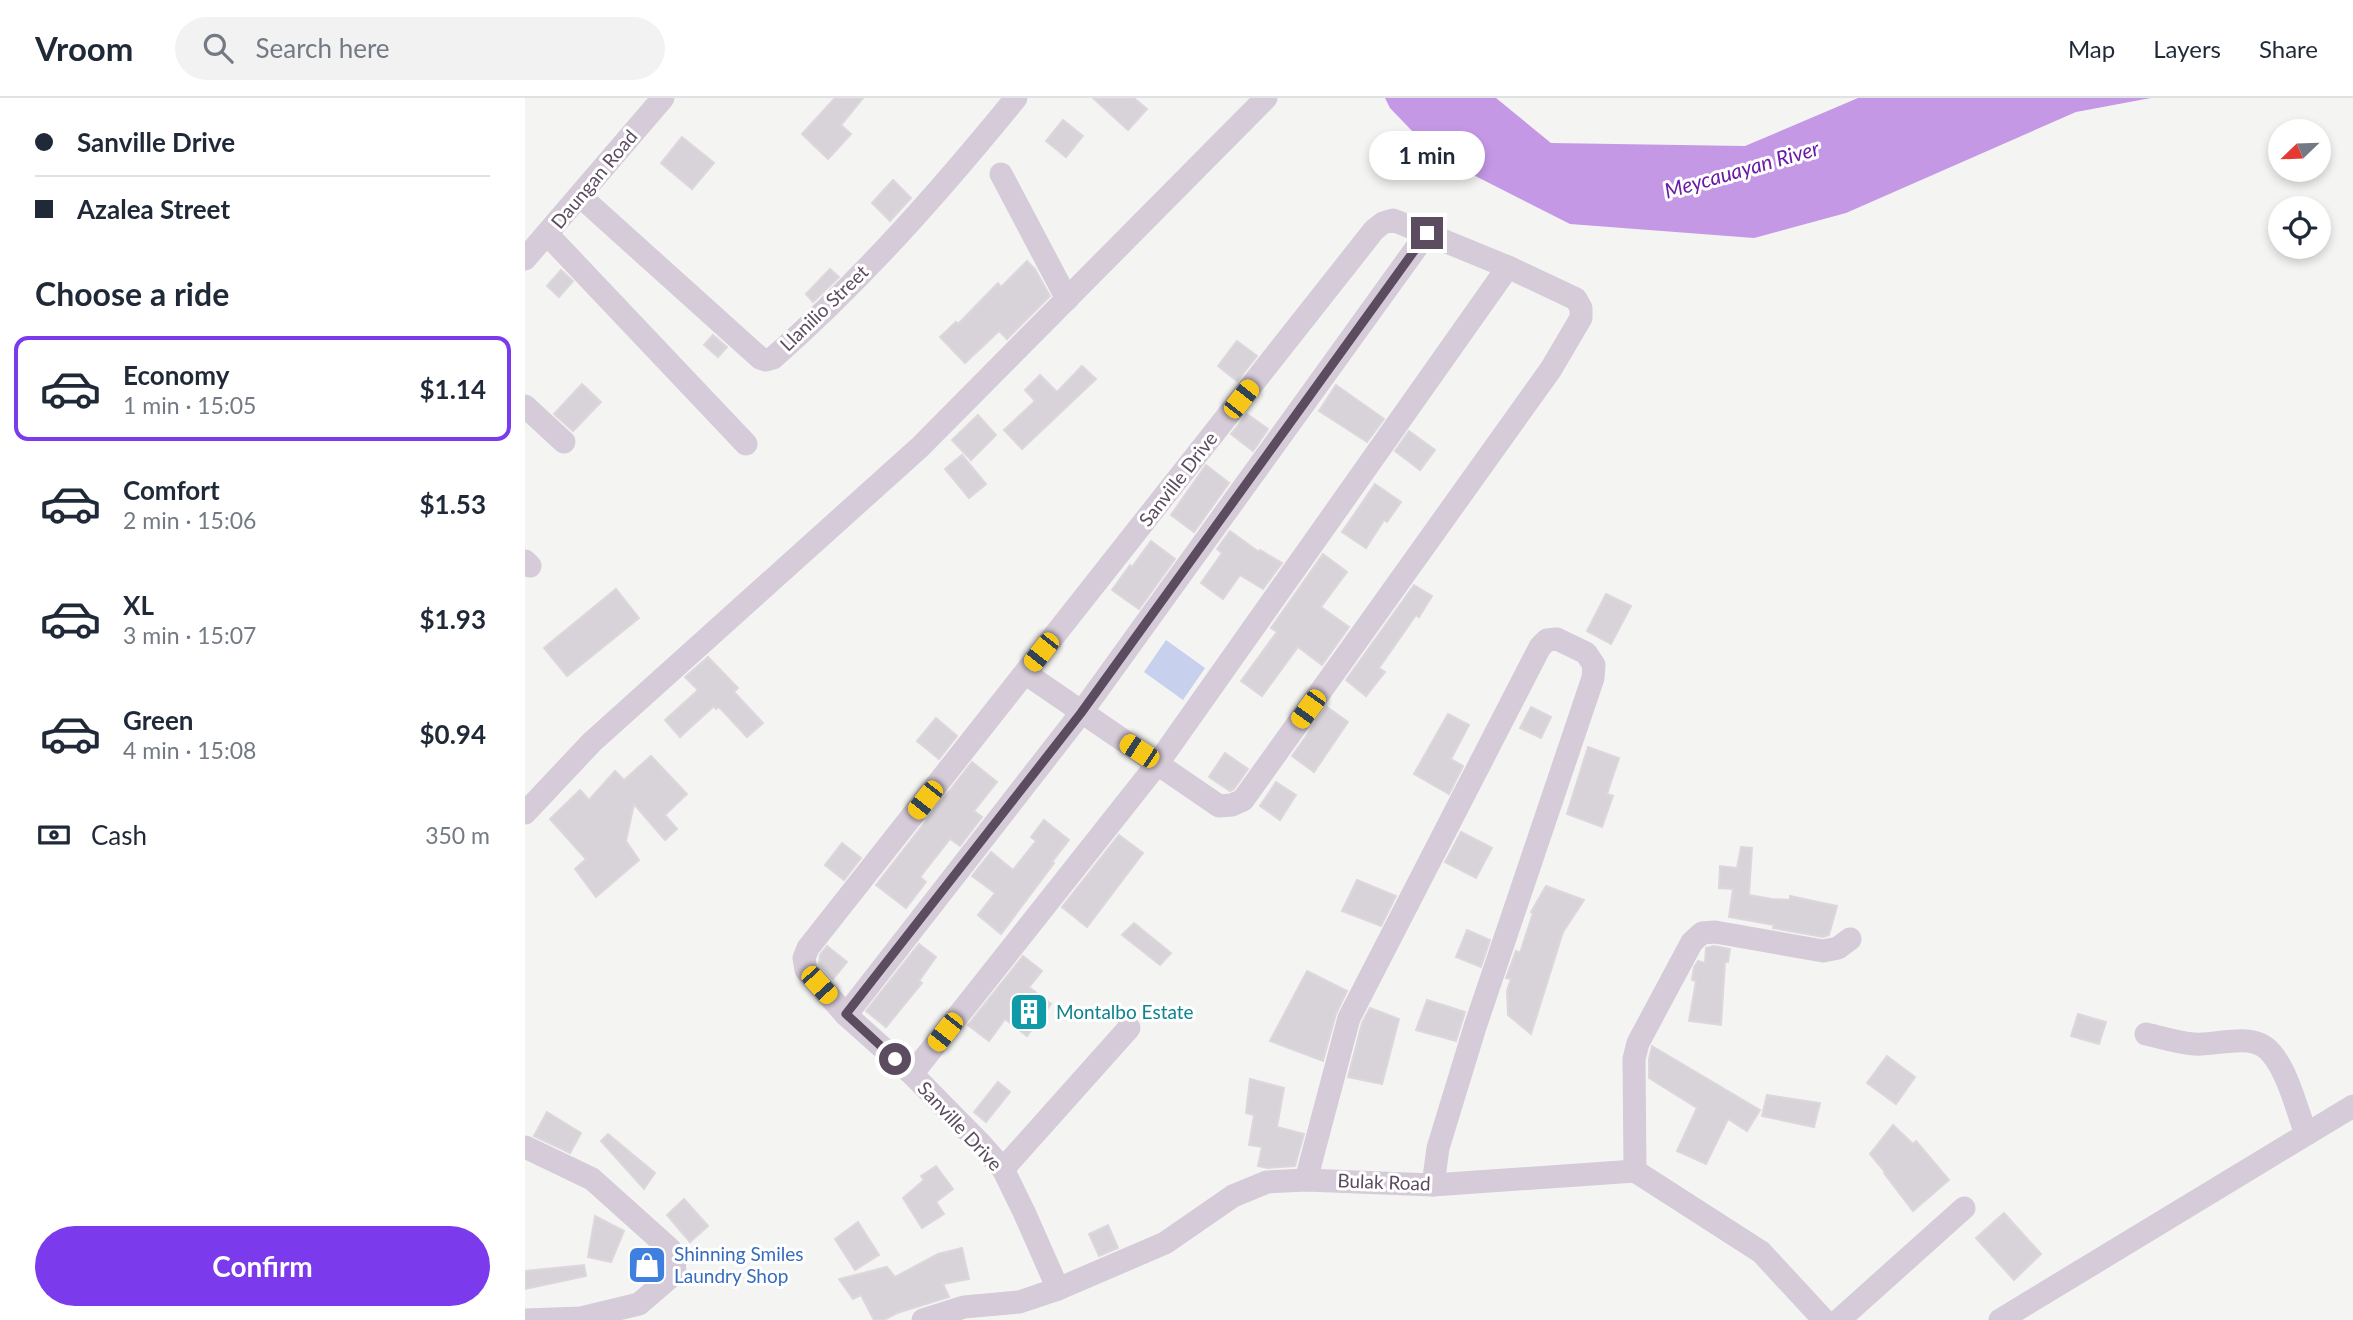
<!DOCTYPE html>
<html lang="en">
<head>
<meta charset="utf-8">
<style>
	:root { --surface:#fff; --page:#f2f2f3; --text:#1f2937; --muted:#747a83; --line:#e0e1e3; --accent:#7c3aed }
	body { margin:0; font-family:Lato,sans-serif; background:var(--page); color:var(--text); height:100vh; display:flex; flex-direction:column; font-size:26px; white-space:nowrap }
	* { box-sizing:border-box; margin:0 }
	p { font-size:23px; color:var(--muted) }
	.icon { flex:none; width:38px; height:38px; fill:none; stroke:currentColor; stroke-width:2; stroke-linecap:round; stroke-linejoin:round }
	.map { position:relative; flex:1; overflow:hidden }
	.drawer { display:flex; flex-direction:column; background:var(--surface); width:525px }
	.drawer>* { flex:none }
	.banner { display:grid; align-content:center; height:154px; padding:0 35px; background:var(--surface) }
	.needle { width:46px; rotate:247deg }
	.buttons { position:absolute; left:1743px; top:21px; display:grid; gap:14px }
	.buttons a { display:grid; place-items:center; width:63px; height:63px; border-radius:50%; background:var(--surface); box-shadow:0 4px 10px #0003; font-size:35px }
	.end { position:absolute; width:32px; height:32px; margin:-16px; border:9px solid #5c4c5f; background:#fff; box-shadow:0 0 0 4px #fff }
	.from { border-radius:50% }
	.bubble { position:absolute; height:49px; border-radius:24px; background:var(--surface); box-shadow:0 4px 10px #0003; font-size:23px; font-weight:700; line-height:49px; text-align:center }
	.car { position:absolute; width:21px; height:42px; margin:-21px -10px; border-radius:9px; box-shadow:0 0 5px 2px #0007; background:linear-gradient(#f5c518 24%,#345 0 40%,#f5c518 0 76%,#345 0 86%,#f5c518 0) }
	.banner b { display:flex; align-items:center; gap:24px; height:66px; font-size:26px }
	.banner b+b { border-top:2px solid var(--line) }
	.banner i { width:18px; height:18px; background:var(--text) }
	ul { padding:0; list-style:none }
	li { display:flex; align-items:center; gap:21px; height:105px; margin:0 14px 10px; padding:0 21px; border:4px solid transparent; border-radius:14px }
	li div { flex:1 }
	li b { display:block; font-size:26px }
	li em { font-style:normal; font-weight:700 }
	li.on { border-color:var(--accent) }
	li>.icon { width:63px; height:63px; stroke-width:1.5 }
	h2 { padding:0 35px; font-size:32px; line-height:84px }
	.pay { display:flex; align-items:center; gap:18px; height:77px; padding:0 35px; font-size:26px }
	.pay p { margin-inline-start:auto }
	.button { display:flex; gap:14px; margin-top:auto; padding:14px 35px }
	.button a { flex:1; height:80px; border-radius:42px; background:var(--accent); color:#fff; font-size:28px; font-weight:700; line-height:80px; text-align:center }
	header { display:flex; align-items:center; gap:42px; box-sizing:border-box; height:98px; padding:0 35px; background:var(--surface); border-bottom:2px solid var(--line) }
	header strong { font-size:33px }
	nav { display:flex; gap:38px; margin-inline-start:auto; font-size:24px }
	.search { width:490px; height:63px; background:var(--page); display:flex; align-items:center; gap:18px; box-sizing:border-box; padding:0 24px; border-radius:38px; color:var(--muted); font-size:26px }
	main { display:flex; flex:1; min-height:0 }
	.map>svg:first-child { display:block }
</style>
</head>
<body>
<header>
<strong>Vroom</strong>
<div class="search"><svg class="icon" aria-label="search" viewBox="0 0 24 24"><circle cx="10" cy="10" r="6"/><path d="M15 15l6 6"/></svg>Search here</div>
<nav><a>Map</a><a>Layers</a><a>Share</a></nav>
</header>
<main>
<section class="drawer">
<div class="banner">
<b><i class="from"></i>Sanville Drive</b>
<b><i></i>Azalea Street</b>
</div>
<h2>Choose a ride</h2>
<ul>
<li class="on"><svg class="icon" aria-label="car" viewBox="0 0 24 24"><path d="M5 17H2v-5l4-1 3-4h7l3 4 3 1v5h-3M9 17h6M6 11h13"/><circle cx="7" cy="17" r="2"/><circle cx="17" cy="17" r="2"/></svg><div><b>Economy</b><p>1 min · 15:05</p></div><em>$1.14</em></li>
<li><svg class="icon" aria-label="car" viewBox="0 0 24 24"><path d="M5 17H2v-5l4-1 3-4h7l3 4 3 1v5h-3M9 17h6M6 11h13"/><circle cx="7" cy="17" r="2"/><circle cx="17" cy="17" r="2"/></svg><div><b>Comfort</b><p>2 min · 15:06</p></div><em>$1.53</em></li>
<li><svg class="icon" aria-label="car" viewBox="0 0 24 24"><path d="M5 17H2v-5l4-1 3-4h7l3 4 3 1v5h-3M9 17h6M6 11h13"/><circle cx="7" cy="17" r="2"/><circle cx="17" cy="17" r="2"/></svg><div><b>XL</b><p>3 min · 15:07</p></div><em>$1.93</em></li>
<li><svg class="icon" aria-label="car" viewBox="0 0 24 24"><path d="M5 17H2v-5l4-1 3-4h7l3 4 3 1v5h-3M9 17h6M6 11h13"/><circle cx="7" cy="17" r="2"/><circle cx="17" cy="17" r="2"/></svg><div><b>Green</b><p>4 min · 15:08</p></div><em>$0.94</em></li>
</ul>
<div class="pay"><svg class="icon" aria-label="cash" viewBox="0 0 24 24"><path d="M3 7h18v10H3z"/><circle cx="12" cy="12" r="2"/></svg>Cash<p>350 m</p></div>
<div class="button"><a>Confirm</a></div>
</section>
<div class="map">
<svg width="1828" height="1222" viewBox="0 0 1828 1222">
	<rect width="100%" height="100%" fill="#f4f5f3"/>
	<polygon fill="#c7d0ed" points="641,542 680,570 658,602 619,574"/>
	<polygon fill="#c598e6" points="860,0 971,0 1026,45 1220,48 1333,0 1626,0 1551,14 1321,115 1229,140 1045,126 911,58 865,10"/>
	<g fill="#d8d3d9" stroke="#ddd7dd" stroke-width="2">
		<polygon points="310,0 338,0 316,27 326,36 303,61 277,36"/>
		<polygon points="568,0 609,0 622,11 603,32"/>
		<polygon points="538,22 558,38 541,59 521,43"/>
		<polygon points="157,39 189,65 167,91 136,65"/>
		<polygon points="368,82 386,100 365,123 347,105"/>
		<polygon points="502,163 510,171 525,198 482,241 474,233 440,265 415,239 431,224 433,226 473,185 476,189"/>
		<polygon points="305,171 314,179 288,204 281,196"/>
		<polygon points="36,172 48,183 34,199 22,188"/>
		<polygon points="188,237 202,249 193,259 179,247"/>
		<polygon points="712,243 732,258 712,283 693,268"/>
		<polygon points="557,268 571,281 497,351 479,332 510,303 500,292 515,277 532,294"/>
		<polygon points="57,286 76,304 48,333 29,316"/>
		<polygon points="811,287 859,321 842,344 794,313"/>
		<polygon points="722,316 743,331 728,353 706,336"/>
		<polygon points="453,317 471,337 446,362 427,342"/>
		<polygon points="884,333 910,352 895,372 870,353"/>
		<polygon points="437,357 461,386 444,400 420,371"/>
		<polygon points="681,367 704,385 669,434 646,417"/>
		<polygon points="850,386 876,404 862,424 859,422 841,450 817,434"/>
		<polygon points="705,433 734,454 735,452 757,465 738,491 715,477 698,501 676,485 697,455 692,451"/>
		<polygon points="626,443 650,461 614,511 587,492 605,467 607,469"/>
		<polygon points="798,456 822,474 796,509 824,529 797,567 773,549 737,598 716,583 752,534 746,530"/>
		<polygon points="889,487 907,498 894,519 891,517 854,570 860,574 841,598 821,582"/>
		<polygon points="91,491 114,520 42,578 19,550"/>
		<polygon points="1081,496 1106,508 1086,546 1062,533"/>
		<polygon points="183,559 213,590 209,594 238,625 222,639 194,609 191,611 189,608 155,639 140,622 173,592 160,579"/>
		<polygon points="802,609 823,624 789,674 767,658"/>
		<polygon points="1006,609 1026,619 1016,640 995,630"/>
		<polygon points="923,616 944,627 926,661 938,668 924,696 889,676"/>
		<polygon points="411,620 432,638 414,661 392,643"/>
		<polygon points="1063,649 1094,660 1082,696 1088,698 1077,729 1042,716"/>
		<polygon points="700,655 723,671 709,691 705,693 684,679"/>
		<polygon points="126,658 162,696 140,717 152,731 140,742 109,706 101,743 114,762 71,799 50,771 61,761 25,721 55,692 64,702 90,673 99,682"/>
		<polygon points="447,664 472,684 449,713 457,719 435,748 425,741 395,779 401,784 381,810 351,787"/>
		<polygon points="751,684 771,697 755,722 735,708"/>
		<polygon points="519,722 544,742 527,764 529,765 476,836 453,817 470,795 447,778 466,754 488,772 511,743 506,739"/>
		<polygon points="936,734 967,750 951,780 920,764"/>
		<polygon points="594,737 618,755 562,829 537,809"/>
		<polygon points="317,745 336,760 319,782 300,767"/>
		<polygon points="1216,749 1227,750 1224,797 1247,801 1265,802 1265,798 1312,808 1304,837 1298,839 1248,830 1249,827 1204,819 1208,791 1194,790 1195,768 1212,770"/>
		<polygon points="832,782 871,798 856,828 817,813"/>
		<polygon points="1021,788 1059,802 1038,834 1006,936 983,917 982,893 986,881 981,880 991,853 995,855 1008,815 1006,814"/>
		<polygon points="609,825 646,855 635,867 597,837"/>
		<polygon points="942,832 965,842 956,869 931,859"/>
		<polygon points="394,846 411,859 394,883 397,885 361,929 341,913"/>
		<polygon points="302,848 322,864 308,881 294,866 295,857"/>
		<polygon points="1189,848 1205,851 1203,864 1200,864 1196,927 1164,923 1171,883 1167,882 1169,869 1173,863 1180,865 1181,850"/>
		<polygon points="498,858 517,873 504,889 526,906 502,938 480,921 464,943 443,927"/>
		<polygon points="782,873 822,893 811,916 798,963 745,943"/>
		<polygon points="902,902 940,914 931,943 891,932"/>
		<polygon points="845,910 874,921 857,986 823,979 837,925"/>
		<polygon points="1553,916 1581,924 1574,946 1546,938"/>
		<polygon points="1127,948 1235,1012 1222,1033 1203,1021 1181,1066 1152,1053 1172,1010 1124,980 1124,961"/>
		<polygon points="1362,958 1390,979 1371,1006 1342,985"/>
		<polygon points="725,981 759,990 752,1029 779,1036 770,1068 743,1070 733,1068 737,1049 724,1047 729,1017 721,1015"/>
		<polygon points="473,984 485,994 461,1024 449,1014"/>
		<polygon points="1242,997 1295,1005 1289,1029 1237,1018"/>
		<polygon points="22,1014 56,1035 45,1055 9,1038"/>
		<polygon points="1368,1027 1388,1046 1391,1043 1424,1082 1388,1113 1359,1075 1360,1074 1345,1056"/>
		<polygon points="83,1036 130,1075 119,1091 76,1043"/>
		<polygon points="411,1068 428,1091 411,1104 419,1116 397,1130 378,1100 399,1082 396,1078"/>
		<polygon points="159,1101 183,1128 165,1144 142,1117"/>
		<polygon points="1479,1115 1516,1156 1489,1182 1451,1140"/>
		<polygon points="70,1118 99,1133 86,1164 63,1159"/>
		<polygon points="333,1124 354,1157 330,1172 310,1141"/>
		<polygon points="583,1127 593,1150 574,1158 564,1136"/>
		<polygon points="437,1150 444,1181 418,1186 424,1199 372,1215 359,1222 349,1222 336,1197 328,1201 314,1181 362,1169 370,1179 413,1156"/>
		<polygon points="125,1151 129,1155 134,1170 118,1184 108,1157"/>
		<polygon points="59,1167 61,1178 0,1191 0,1173"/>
	</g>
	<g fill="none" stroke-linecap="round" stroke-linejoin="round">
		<g stroke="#d6cbd8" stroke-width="23">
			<polyline points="476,76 542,201"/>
			<path d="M55,98L235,260L241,262L248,260C337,182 416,92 491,0"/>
			<polyline points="22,136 221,346"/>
			<polyline points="0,161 138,0"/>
			<polyline points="0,308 39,344"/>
			<polyline points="0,463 5,468"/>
			<polyline points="500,575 694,708 707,707 718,702 1026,271 1056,220 1056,210 1051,201 983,169 868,122 858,125 849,132 283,850 279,860 281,872 321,917 387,976 454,1044 478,1071 499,1114 533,1191"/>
			<polyline points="0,715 67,644 395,349 741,0"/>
			<polyline points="321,917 556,615 902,135"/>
			<path d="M1621,936C1636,939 1653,945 1669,946C1694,948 1729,932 1747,956C1763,975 1772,1012 1781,1036"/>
			<polyline points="387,976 633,665 983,169"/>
			<polyline points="0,1049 67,1081 145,1151 149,1163 150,1175 114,1206 56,1220 0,1222"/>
			<polyline points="478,1071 604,930"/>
			<polyline points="1110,1073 1109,961 1113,945 1167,844 1177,835 1190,834 1298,853 1313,850 1325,841"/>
			<polyline points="781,1082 824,920 1015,549 1022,542 1032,541 1061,555 1069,567 1068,580 950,929 913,1050 908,1087"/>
			<polyline points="398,1222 439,1209 494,1204 533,1191 640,1145 708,1098 742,1084 781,1082 908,1087 1110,1073 1236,1154 1299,1222"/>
			<polyline points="1314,1222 1439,1110"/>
			<polyline points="1475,1222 1828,1008"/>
		</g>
	</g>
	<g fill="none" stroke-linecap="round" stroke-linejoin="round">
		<polyline stroke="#5c4c5f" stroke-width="9" points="370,961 321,916 556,615 902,135"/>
	</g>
	<defs>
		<g id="building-square" transform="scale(2.0125)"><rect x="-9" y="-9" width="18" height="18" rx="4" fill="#0f9aa8" stroke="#fff"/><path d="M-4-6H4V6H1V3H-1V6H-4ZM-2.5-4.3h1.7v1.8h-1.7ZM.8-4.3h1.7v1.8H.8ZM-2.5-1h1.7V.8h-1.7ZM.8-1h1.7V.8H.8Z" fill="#fff"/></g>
		<g id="shop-square" transform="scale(2.0125)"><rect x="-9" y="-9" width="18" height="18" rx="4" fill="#3f7fe0" stroke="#fff"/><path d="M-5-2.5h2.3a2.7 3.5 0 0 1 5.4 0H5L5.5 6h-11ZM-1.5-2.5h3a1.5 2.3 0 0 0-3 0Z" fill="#fff"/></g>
	</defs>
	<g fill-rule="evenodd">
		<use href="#building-square" x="504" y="914"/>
		<use href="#shop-square" x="122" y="1167"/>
	</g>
	<g text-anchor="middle" stroke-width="6" stroke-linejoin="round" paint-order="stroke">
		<g font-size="19" fill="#5c4c5f" stroke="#fff">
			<text transform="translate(69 81) rotate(-50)" y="7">Daungan Road</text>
			<text transform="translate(299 210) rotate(-44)" y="7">Llanilio Street</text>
			<text transform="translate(653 381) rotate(-52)" y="7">Sanville Drive</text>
			<text transform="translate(435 1028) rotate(47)" y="7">Sanville Drive</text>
			<text transform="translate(859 1084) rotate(2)" y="7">Bulak Road</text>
		</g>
		<g font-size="19" fill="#0d838f" stroke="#fff" text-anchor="start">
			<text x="531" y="921">Montalbo Estate</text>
		</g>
		<g font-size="19" fill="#366cbe" stroke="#fff" text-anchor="start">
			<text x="149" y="1163">Shinning Smiles<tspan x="149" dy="22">Laundry Shop</tspan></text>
		</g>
		<g font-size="21" font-style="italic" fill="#6a1aa4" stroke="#fff">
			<text transform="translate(1217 72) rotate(-16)" y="7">Meycauayan River</text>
		</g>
	</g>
</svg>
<div class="buttons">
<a><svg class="needle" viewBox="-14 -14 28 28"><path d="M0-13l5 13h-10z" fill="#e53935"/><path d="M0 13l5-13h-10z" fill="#747a83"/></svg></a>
<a><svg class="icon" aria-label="locate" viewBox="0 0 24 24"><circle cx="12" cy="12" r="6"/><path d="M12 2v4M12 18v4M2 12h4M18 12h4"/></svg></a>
</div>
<i class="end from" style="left:370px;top:961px"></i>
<i class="end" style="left:902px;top:135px"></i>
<div class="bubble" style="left:844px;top:33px;width:116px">1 min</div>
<i class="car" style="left:716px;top:301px;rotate:38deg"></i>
<i class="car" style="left:516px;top:554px;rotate:218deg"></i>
<i class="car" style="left:783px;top:611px;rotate:216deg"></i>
<i class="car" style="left:614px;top:653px;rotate:303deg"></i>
<i class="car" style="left:400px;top:702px;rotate:218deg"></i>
<i class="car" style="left:294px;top:887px;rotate:138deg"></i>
<i class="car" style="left:420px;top:934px;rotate:218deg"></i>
</div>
</main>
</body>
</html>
